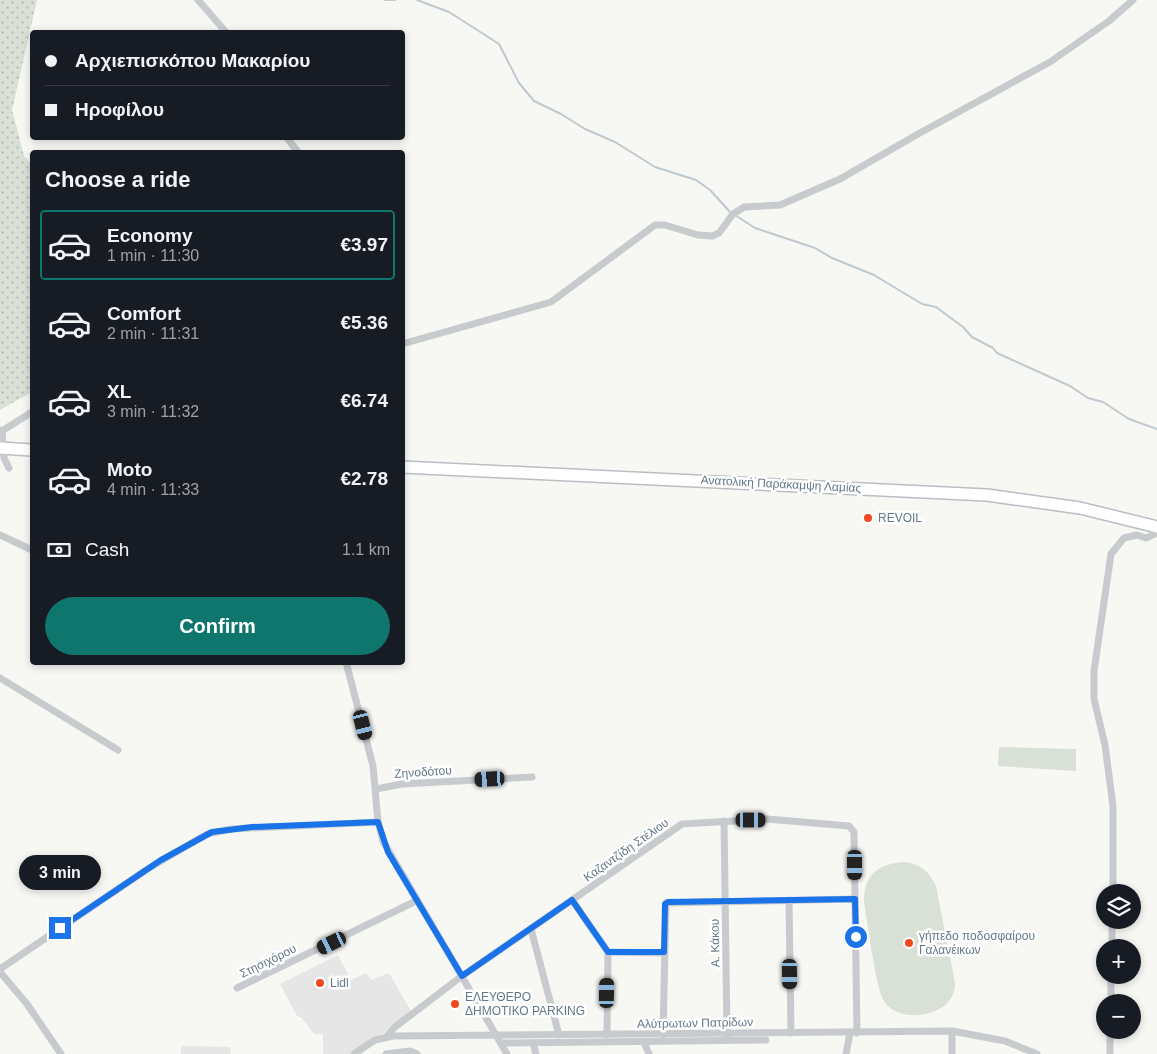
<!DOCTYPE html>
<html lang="en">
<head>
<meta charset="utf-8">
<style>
	:root { --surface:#171b24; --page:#242831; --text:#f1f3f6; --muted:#9ea1a6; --line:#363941; --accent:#0f766e }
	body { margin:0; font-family:Helvetica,sans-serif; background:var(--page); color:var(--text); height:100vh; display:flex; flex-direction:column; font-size:19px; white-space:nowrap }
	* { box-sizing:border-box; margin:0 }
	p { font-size:16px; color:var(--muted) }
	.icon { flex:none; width:28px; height:28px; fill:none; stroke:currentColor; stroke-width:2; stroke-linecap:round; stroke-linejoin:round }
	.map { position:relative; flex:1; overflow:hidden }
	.details { position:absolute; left:30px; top:150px; width:375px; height:515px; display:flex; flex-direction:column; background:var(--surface); border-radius:5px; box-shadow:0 2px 8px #0003 }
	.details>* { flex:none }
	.banner { position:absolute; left:30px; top:30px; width:375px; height:110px; border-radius:5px; box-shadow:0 2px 8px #0003; display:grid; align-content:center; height:110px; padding:0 15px; background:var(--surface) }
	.tools { position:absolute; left:1096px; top:884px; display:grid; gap:10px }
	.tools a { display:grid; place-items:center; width:45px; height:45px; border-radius:50%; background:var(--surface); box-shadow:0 2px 8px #0003; font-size:25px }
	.end { position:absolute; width:22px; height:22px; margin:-11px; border:6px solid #1a73e8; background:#fff; box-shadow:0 0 0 2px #fff }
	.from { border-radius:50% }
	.bubble { position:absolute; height:35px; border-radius:18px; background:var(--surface); box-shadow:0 2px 8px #0003; font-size:16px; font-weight:600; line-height:35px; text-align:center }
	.car { position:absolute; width:15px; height:30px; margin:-15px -8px; border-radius:6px; box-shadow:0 0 4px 1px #0007; background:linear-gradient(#222 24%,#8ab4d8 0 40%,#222 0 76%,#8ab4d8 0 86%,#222 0) }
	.banner b { display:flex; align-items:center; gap:18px; height:48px; font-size:19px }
	.banner b+b { border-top:1px solid var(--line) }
	.banner i { width:12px; height:12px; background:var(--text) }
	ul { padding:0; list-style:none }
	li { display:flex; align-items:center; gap:15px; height:70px; margin:0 10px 8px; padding:0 5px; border:2px solid transparent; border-radius:5px }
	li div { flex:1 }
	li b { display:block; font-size:19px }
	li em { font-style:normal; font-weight:600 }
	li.selected { border-color:var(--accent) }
	li>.icon { width:45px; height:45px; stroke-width:1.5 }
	h2 { padding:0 15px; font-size:22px; line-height:60px }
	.pay { display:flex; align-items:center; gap:12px; height:55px; padding:0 15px; font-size:19px }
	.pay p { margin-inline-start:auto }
	.button { display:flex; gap:10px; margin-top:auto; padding:10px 15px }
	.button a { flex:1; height:58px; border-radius:30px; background:var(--accent); color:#fff; font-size:20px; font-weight:600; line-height:58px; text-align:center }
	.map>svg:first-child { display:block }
</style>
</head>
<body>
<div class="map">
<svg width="1157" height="1054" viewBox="0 0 1157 1054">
	<defs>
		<pattern id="green-dots" width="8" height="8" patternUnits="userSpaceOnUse" patternTransform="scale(1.25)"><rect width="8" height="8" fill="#d9e0d5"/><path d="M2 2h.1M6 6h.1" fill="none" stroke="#b4bab2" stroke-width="1.8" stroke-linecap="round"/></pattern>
	</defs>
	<rect width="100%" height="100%" fill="#f7f7f4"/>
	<g fill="#e5e6e5">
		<polygon points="338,955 351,980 366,973 371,980 389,973 412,1013 353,1054 323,1054 323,1034 314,1034 302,1018 297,1016 280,984"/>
		<polygon points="181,1046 230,1047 231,1054 181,1054"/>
	</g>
	<polygon fill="url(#green-dots)" points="0,0 37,0 12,110 24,156 32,165 32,392 0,410"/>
	<g fill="#d9e0d5">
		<polygon points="999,747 1076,749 1076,771 998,766"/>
		<path d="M906,862C922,865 929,872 936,886L955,983C955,996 948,1005 937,1010C921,1018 895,1018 884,1001C875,986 868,923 864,902C864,874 879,863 906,862Z"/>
	</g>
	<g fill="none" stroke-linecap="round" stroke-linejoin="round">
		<g stroke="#becacf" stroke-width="2">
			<polyline points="385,0 395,0"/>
			<polyline points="417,0 449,12 499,44 519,83 534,101 561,114 585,129 615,142 655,167 696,180 710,190 731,213"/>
			<polyline points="735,215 755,228 815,248 832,258 874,275 922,304 936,307 963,327 972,337 993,348 997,353 1070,386 1088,398 1103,402 1129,419 1157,429"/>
		</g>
		<g stroke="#babec2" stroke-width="14">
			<g id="primary">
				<polyline points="0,448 32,450"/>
				<polyline points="402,467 987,495 1080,508 1157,527"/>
			</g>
		</g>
		<g stroke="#c7cbce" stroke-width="7">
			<polyline points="198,0 226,32"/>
			<polyline points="287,138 298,152"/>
			<polyline points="402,344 551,302 655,225 665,225 698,235 712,236 719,233 733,214 744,207 780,205 840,179 918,134 1050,62 1109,21 1133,0"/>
			<polyline points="0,430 2,431 32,412"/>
			<polyline points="2,431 4,458 9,468"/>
			<polyline points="0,535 32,550"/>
			<polyline points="346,662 373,766 378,822 383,841 507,1054"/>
			<polyline points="0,678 118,750"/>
			<polyline points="376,789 402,784 532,777"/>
			<polyline points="724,821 727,1035"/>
			<polyline points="1113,892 1113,806 1105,745 1094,699 1094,671 1111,554 1124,538 1137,535 1146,538 1157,533"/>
			<polyline points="572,900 608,952 607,1035"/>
			<polyline points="789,900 791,1033"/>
			<polyline points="531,929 559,1035"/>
			<polyline points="1112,948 1112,920"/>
			<polyline points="608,952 664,953"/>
			<polyline points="0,969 146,870 207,834 232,829 378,822"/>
			<polyline points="0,972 27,1004 61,1054"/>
			<polyline points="237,988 416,901"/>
			<polyline points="1111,1002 1111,975"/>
			<polyline points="952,1031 952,1054"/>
			<polyline points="663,1035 666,903 855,899"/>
			<polyline points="386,1037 395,1027 462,976 682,824 767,819 849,826 854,832 857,1033"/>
			<polyline points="644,1042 649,1054"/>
			<polyline points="501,1043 766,1040"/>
			<polyline points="533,1043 536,1054"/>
			<polyline points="354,1054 375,1040 393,1036 952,1031 1005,1041 1037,1054"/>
			<polyline points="386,1054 410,1051 417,1054"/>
			<polyline points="846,1054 850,1033"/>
			<polyline points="1110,1054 1110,1030"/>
		</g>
		<use href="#primary" stroke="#fff" stroke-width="11"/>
	</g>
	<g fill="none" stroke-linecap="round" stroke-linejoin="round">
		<polyline stroke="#1a73e8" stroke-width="6" points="60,928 161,860 212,832 252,827 378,822 388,852 462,976 572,900 608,952 664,952 665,904 668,902 855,899 856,937"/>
	</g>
	<g fill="#f0491c" stroke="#fff" stroke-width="2">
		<circle cx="868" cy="518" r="5"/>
		<circle cx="909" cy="943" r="5"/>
		<circle cx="320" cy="983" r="5"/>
		<circle cx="455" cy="1004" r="5"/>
	</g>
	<g text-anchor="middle" stroke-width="5" stroke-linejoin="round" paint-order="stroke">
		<g font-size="12" fill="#647887" stroke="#fff">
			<text transform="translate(781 484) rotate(3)" y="4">Ανατολική Παράκαμψη Λαμίας</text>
			<text transform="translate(423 772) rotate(-4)" y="4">Ζηνοδότου</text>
			<text transform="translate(626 850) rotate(-35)" y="4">Καζαντζίδη Στέλιου</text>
			<text transform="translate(715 943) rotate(-91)" y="4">Α. Κάκου</text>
			<text transform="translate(268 961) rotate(-26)" y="4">Στησιχόρου</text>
			<text transform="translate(695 1023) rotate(-1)" y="4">Αλύτρωτων Πατρίδων</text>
		</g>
		<g font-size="12" fill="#647887" stroke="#fff" text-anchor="start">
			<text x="878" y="522">REVOIL</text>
			<text x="919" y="940">γήπεδο ποδοσφαίρου<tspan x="919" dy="14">Γαλανέικων</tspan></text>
			<text x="330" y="987">Lidl</text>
			<text x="465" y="1001">ΕΛΕΥΘΕΡΟ<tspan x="465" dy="14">ΔΗΜΟΤΙΚΟ PARKING</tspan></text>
		</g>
	</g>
</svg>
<div class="tools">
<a><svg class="icon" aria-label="layers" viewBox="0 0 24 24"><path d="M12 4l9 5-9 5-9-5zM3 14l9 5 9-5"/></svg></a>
<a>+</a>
<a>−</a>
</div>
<i class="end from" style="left:856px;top:937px"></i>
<i class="end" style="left:60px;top:928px"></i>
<div class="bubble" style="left:19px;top:855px;width:82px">3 min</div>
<i class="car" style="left:363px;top:725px;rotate:166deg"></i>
<i class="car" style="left:490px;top:779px;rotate:267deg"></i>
<i class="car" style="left:751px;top:820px;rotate:90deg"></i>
<i class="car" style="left:855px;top:865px;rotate:180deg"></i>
<i class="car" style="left:332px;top:943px;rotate:244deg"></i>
<i class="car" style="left:790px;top:974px;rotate:179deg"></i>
<i class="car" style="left:607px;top:993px;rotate:1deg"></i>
<div class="banner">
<b><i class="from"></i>Αρχιεπισκόπου Μακαρίου</b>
<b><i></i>Ηροφίλου</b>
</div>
<section class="details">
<h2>Choose a ride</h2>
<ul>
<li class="selected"><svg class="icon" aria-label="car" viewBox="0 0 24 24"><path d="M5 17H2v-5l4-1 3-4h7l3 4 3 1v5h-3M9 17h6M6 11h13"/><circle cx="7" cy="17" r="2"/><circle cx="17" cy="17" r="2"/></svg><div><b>Economy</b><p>1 min · 11:30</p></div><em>€3.97</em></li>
<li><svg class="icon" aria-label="car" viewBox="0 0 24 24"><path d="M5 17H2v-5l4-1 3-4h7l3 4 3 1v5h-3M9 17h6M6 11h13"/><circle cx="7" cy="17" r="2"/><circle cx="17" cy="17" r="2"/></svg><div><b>Comfort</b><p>2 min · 11:31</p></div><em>€5.36</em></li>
<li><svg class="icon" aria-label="car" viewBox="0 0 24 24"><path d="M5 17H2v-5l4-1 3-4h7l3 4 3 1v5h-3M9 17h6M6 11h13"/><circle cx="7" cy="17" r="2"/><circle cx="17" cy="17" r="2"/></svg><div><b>XL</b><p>3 min · 11:32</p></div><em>€6.74</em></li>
<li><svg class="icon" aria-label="car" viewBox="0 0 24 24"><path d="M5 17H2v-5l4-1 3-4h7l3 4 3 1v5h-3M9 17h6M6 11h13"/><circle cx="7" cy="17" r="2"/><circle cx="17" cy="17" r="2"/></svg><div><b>Moto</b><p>4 min · 11:33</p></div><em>€2.78</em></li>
</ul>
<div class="pay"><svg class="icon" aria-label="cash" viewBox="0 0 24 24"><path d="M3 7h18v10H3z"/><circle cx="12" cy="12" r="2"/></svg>Cash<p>1.1 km</p></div>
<div class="button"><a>Confirm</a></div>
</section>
</div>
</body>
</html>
